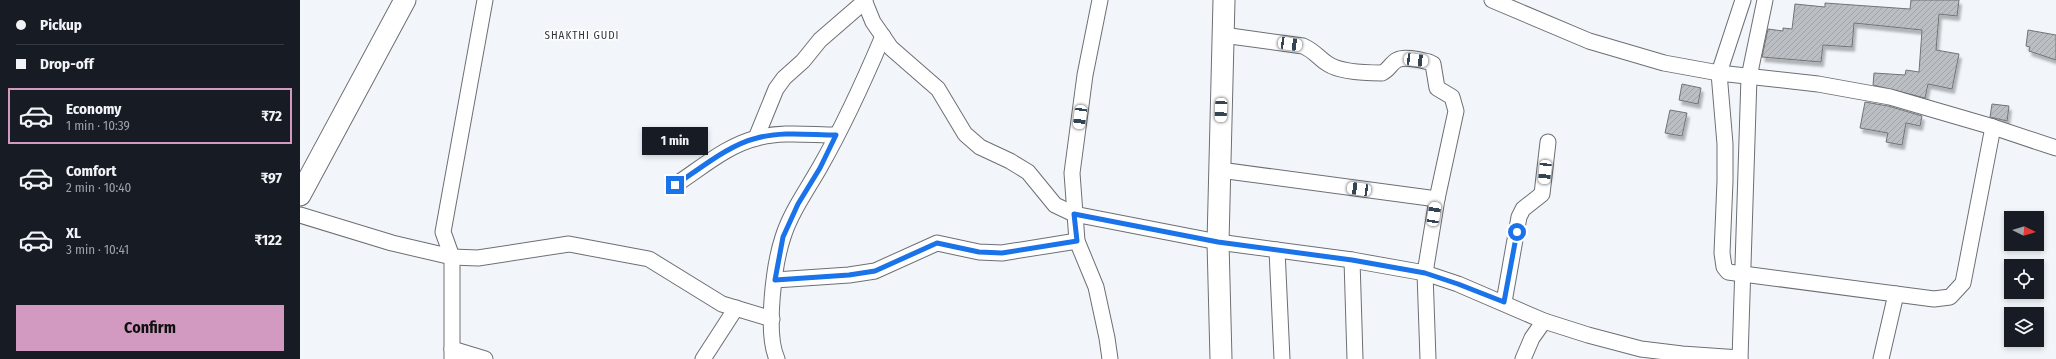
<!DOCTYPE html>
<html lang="en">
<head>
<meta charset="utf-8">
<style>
	:root { --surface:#171b24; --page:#20242c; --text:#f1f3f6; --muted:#9ea1a6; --line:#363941; --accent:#d29ac0 }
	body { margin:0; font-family:"Fira Sans Condensed",sans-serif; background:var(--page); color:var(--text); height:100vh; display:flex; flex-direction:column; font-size:15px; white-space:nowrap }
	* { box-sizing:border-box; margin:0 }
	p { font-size:13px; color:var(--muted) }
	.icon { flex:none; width:22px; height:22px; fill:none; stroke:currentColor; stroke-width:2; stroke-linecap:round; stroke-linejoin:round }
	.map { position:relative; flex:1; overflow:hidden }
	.sheet { display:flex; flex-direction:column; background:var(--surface); width:300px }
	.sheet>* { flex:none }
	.hud { display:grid; align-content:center; height:88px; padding:0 16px; background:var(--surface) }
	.needle { width:26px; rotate:95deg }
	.tools { position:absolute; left:1704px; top:211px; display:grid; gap:8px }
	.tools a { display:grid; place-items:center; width:40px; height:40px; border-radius:0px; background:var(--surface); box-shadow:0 2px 6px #0003; font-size:20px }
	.end { position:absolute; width:18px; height:18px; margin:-9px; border:5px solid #1a73e8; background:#fff; box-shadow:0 0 0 2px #fff }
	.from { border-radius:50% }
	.bubble { position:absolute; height:28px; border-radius:0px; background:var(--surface); box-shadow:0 2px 6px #0003; font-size:13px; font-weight:700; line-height:28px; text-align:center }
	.car { position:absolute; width:12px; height:24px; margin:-12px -6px; border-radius:5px; box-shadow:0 0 3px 1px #0007; background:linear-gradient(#fff 24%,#345 0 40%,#fff 0 76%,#345 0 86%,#fff 0) }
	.hud b { display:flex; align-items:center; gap:14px; height:38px; font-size:15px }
	.hud b+b { border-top:1px solid var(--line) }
	.hud i { width:10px; height:10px; background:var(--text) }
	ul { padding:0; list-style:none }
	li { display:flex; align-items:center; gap:12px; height:56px; margin:0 8px 6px; padding:0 8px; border:2px solid transparent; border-radius:0px }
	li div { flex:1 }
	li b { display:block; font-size:15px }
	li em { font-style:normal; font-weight:700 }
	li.active { border-color:var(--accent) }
	li>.icon { width:36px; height:36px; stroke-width:1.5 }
	.cta { display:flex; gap:8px; margin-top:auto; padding:8px 16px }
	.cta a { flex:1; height:46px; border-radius:0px; background:var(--accent); color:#111; font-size:16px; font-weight:700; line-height:46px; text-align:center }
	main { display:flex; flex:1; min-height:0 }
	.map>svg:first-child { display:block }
</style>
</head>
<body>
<main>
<section class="sheet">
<div class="hud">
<b><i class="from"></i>Pickup</b>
<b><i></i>Drop-off</b>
</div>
<ul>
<li class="active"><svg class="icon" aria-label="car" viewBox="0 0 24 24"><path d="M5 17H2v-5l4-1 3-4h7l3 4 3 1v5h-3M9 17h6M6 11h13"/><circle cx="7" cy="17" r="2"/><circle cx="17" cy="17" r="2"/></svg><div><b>Economy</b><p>1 min · 10:39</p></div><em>₹72</em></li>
<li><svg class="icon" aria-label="car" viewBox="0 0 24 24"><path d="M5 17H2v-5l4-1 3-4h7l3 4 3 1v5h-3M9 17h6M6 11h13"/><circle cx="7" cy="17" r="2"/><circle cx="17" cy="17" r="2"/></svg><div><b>Comfort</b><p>2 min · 10:40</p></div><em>₹97</em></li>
<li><svg class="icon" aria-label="car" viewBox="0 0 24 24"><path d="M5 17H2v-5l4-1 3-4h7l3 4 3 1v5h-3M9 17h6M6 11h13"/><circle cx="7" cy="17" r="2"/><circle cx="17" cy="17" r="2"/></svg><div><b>XL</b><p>3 min · 10:41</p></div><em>₹122</em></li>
</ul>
<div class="cta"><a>Confirm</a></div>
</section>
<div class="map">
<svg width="1756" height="359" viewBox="0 0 1756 359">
	<defs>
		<pattern id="building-hatch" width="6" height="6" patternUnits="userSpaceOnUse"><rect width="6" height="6" fill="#bbbfc3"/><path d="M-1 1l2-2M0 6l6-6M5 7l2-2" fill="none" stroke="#a0a3a7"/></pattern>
		<filter id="shadow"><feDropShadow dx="2.5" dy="4.5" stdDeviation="1" flood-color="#0004"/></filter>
	</defs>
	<rect width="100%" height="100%" fill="#f2f6fa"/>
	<g fill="url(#building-hatch)" stroke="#707477" filter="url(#shadow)">
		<polygon points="1611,0 1659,0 1657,16 1639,14 1636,50 1659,54 1652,89 1628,84 1625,98 1573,85 1574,73 1605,75 1606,70 1619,72 1622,30 1554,23 1552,47 1523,45 1521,62 1462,57 1468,29 1483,31 1483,28 1492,29 1495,4 1525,7 1525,3 1610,9"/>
		<polygon points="1728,30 1756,35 1756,60 1729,51 1730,47 1726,46"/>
		<polygon points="1382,84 1401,88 1398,104 1379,100"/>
		<polygon points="1565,102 1588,106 1622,116 1620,126 1606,123 1602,145 1586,142 1588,133 1560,128"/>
		<polygon points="1692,104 1709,106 1707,121 1690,117"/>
		<polygon points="1370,110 1387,113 1382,136 1365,133"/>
	</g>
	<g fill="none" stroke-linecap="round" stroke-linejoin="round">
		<g stroke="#6c6f73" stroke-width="17">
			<g id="street">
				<polyline points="564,0 573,22 591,48 638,89 665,134 680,147 710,161 728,172 755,205 774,214 918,242 1052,260 1125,273 1158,284 1244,321 1288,335 1341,349 1382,354 1440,358"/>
				<polyline points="800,0 785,75 772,173 777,241 796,287 807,338 810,359"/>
				<polyline points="1192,0 1289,41 1364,63 1419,73 1518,84 1590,97 1693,127 1756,148"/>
				<polyline points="1443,0 1419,73 1425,144 1425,181 1422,253 1424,267 1428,272 1634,299 1650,297 1663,283 1693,127"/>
				<path d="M923,35L1003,46C1015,51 1018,58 1028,64C1040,72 1068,73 1082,73C1089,70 1091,63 1097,60C1105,56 1120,60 1129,62L1133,64L1137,88L1152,97L1156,111L1137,199L1125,273L1128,359"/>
				<polyline points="456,138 476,89 484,78 503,61 520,40 565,1"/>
				<polyline points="920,170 1137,199"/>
				<path d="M375,185C400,169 427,145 457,138C482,131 511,135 536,135"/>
				<polyline points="0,215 92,243 152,257 178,258 269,244 349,259 422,304 472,319"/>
				<polyline points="977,250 982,359"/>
				<polyline points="1052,260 1055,359"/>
				<polyline points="475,280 549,275 575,271 637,243 679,252 702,253 777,241"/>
				<polyline points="1204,302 1219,217 1223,209 1242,194 1248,142"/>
				<polyline points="152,349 185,359"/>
				<polyline points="152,359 152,257 143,232 185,0"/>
				<polyline points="403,359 436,308"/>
				<path d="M477,359C465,333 474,264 483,237C491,212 507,190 520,167C544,125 564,81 583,36"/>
				<polyline points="1223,359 1232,338 1244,321"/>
				<polyline points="1440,359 1449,77 1465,0"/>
				<polyline points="1581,359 1596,294"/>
			</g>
		</g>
		<g stroke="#6c6f73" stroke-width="23">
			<g id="secondary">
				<polyline points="0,195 105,0"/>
				<polyline points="921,359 918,242 924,0"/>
			</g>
		</g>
		<use href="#street" stroke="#fff" stroke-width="15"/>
		<use href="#secondary" stroke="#fff" stroke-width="21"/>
	</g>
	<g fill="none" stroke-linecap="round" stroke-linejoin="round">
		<path stroke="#1a73e8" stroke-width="5" d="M375,185C400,169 428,145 457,138C482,131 511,135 536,135L520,168L498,204L483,237L475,280L549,275L575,271L637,243L679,252L702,253L777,241L774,214L918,242L1052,260L1125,273L1158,284L1204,302L1217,232"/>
	</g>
	<g text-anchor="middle" stroke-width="3" stroke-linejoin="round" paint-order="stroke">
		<g font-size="11" letter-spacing="1" fill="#323639" stroke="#fff">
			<text x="282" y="39">SHAKTHI GUDI</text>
		</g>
	</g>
</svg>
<div class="tools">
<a><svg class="needle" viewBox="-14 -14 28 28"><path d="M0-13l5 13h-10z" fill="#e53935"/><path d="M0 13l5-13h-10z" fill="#9ea1a6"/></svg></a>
<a><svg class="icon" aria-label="locate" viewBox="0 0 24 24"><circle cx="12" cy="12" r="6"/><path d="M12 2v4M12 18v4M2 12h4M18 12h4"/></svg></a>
<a><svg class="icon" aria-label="layers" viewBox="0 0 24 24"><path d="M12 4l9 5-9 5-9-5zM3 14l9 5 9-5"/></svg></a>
</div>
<i class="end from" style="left:1217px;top:232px"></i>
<i class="end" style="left:375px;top:185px"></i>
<div class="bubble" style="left:342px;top:127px;width:66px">1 min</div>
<i class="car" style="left:990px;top:44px;rotate:98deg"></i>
<i class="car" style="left:1116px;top:60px;rotate:97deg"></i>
<i class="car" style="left:921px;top:110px;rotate:182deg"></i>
<i class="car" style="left:780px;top:117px;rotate:188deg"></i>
<i class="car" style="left:1245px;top:172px;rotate:186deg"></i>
<i class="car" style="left:1059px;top:189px;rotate:278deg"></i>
<i class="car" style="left:1134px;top:214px;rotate:9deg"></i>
</div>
</main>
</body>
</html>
